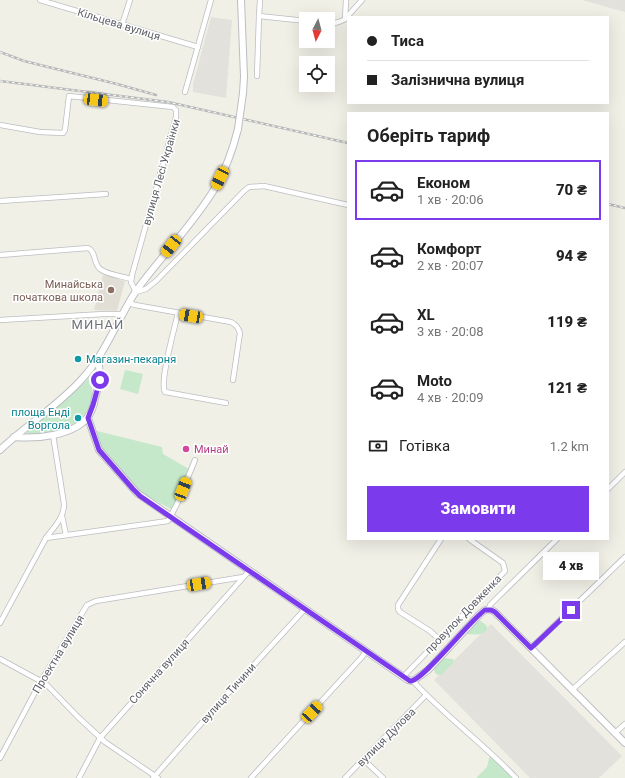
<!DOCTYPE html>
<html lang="uk">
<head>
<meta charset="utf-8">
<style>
	:root { --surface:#fff; --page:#f6f6f6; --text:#222; --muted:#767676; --line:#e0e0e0; --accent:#7c3aed }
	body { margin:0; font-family:Roboto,sans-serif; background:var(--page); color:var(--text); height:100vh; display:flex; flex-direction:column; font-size:15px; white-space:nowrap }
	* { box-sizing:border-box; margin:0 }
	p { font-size:13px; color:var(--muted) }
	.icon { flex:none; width:22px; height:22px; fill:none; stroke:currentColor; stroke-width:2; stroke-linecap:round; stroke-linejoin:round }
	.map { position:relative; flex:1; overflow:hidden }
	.panel { position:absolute; left:347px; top:112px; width:262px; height:428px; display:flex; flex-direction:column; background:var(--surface); border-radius:0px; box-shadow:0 4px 16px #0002 }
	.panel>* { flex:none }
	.hud { position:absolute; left:347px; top:16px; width:262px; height:88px; border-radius:0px; box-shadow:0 4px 16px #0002; display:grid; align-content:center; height:88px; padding:0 20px; background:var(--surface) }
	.needle { width:26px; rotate:186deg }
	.controls { position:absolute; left:299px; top:12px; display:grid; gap:8px }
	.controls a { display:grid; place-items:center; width:36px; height:36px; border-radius:0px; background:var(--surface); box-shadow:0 4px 16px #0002; font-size:20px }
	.end { position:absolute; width:18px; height:18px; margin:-9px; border:5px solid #7c3aed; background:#fff; box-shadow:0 0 0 2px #fff }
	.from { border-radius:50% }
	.bubble { position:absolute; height:28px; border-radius:0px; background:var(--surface); box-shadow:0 4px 16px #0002; font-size:13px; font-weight:800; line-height:28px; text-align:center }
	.car { position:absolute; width:12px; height:24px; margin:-12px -6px; border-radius:5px; box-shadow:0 0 3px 1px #0007; background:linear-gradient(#f5c518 24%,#345 0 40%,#f5c518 0 76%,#345 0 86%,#f5c518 0) }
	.hud b { display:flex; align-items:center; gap:14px; height:38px; font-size:15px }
	.hud b+b { border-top:1px solid var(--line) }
	.hud i { width:10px; height:10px; background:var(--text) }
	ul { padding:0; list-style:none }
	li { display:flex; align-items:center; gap:12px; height:60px; margin:0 8px 6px; padding:0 12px; border:2px solid transparent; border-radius:0px }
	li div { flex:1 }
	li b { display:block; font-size:15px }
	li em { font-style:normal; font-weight:800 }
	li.active { border-color:var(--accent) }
	li>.icon { width:36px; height:36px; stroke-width:1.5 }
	h2 { padding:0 20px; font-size:18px; line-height:48px }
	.pay { display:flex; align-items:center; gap:10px; height:44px; padding:0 20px; font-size:15px }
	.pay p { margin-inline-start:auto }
	.primary-button { display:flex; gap:8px; margin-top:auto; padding:8px 20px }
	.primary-button a { flex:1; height:46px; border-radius:0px; background:var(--accent); color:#fff; font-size:16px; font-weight:800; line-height:46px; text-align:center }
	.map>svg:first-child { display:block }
</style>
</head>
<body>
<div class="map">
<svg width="625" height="778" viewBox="0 0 625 778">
	<rect width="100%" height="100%" fill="#f1f0e7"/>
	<g fill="#e2e1db">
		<polygon points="582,0 625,0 625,12"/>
		<polygon points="211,17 232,20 226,98 193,92 193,84"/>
		<polygon points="491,624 622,756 599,778 530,778 434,680"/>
	</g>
	<polygon fill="#e1dfd5" points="103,275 125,281 117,311 94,310"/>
	<g fill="#c4e8c9">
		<polygon points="125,370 143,374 138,394 120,389"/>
		<path d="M92,375L95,379C94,381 93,385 92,388C92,392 94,395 92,400C87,419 67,430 48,433C41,434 33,436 27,433V430L80,387Z"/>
		<polygon points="97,431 162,447 163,454 189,469 175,504 171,509 141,493 101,449 96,434"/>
		<path d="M481,621L487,626V629C482,637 473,634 465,634L476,622Z"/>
		<polygon points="441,658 453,659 454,662 442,674 438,675 435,673 434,668"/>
		<polygon points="490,754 514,778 476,778 487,767"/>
	</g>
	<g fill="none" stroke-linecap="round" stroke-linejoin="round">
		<g stroke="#bbbdc2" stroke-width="6">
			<g id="street">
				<polyline points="40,0 198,47"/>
				<polyline points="260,0 259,16 306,21"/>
				<polyline points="345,19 362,0"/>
				<path d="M328,23C335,23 339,23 345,19L346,0"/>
				<polyline points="122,25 130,0"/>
				<polyline points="257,76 259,16"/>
				<polyline points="185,92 211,0"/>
				<polyline points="0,125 40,132 63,133 65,130 69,96 173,107 176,110 176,117 132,275 131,282 136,292 146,289 156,281 244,191 249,187 264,186 348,205"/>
				<polyline points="0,201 106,194"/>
				<path d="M0,255L88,248C96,251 93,263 100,269C108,275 122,276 131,279"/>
				<path d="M129,303L135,305L231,322C236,325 238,327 240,333L233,380"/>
				<path d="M178,313C175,327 159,382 165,392L171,393L226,403"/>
				<polyline points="0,320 104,314 123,314"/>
				<polyline points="608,489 625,472"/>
				<polyline points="62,516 66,535"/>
				<path d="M46,538C54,527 64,518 64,504L53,435"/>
				<polyline points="489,609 490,605 498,597 557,539"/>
				<polyline points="0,623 46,538 168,521 177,504 195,460"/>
				<polyline points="439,639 430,631 400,612 398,609 398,605 441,539"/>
				<polyline points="531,648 625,557"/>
				<polyline points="0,659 46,684 78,717 105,742 158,778"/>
				<polyline points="403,677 505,571 503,563 469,539"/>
				<path d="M413,681C445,716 484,744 516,778"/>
				<polyline points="572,690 625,642"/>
				<polyline points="615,733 625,724"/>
				<polyline points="0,758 41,681 87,605 96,601 243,577"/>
				<polyline points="364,760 383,778"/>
				<polyline points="79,778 100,738 249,571"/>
				<polyline points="153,778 229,692 305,609"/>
				<polyline points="251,778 362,657 366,651"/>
				<polyline points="345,778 426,695"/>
			</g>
		</g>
		<g stroke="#bcbec4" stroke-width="8">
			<g id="secondary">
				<polyline points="241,0 244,77 243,93"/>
				<path d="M88,418L99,450L137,493L408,680L413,681L428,670L479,615C484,610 488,607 495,612L625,743"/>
				<path d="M14,437C36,439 72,436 87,418C91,413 94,405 95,398C100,384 101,373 98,359"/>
				<path d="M0,450C26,425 58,406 82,379C106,353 117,320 136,291C161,256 193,225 215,188C226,169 233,149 238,129"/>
			</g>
		</g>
		<use href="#street" stroke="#fff" stroke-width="4.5"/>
		<use href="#secondary" stroke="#fff" stroke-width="6"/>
		<g stroke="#b7b8b8" stroke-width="2.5">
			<g id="rail">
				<polyline points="0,52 24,61 117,84 156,95"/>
				<polyline points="0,81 168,102 348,143"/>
				<polyline points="608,204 625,208"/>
			</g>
		</g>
		<use href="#rail" stroke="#fff" stroke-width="1" stroke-dasharray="3" stroke-linecap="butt"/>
		<g stroke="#bcbec4" stroke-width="8" stroke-linecap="butt">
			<polyline id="secondary-bridge" points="238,129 243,93"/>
		</g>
		<use href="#secondary-bridge" stroke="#fff" stroke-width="6"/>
	</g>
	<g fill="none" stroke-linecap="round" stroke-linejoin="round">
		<path stroke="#7c3aed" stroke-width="5" d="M100,380L93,405L88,418L99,450L133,489L140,496L410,681C422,682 470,620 485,610H491L495,612L531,648L571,610"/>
	</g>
	<circle fill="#8d6e63" stroke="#fff" stroke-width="1.5" cx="111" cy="290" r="4"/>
	<g fill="#0f9aa8" stroke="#fff" stroke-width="1.5">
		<circle cx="78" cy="359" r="4"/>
		<circle cx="78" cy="418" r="4"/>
	</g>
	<circle fill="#d1479c" stroke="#fff" stroke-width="1.5" cx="186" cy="449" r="4"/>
	<g text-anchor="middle" stroke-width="3" stroke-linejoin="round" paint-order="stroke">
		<g font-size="11" fill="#5e6167" stroke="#fff">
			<text transform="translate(119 24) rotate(17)" y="4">Кільцева вулиця</text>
			<text transform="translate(161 172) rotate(-74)" y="4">вулиця Лесі Українки</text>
			<text transform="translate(463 614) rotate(-46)" y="4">провулок Довженка</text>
			<text transform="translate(58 654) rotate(-59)" y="4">Проектна вулиця</text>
			<text transform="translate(159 671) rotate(-48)" y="4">Сонячна вулиця</text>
			<text transform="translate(228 693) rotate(-48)" y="4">вулиця Тичини</text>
			<text transform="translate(386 737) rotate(-45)" y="4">вулиця Дулова</text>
		</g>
		<g font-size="11" fill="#785e54" stroke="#fff" text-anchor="end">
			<text x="103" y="288">Минайська<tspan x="103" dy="13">початкова школа</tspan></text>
		</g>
		<g font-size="11" fill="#0d838f" stroke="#fff" text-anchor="start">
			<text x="86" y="363">Магазин-пекарня</text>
			<text x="70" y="416" text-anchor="end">площа Енді<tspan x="70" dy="13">Воргола</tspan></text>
		</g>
		<g font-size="11" fill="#b23c85" stroke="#fff" text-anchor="start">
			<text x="194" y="453">Минай</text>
		</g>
		<g font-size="13" letter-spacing="1" fill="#6f7379" stroke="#fff">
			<text x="98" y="329">МИНАЙ</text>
		</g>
	</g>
</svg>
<div class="controls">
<a><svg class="needle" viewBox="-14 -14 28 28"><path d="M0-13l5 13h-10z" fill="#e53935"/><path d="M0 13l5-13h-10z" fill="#767676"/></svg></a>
<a><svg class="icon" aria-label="locate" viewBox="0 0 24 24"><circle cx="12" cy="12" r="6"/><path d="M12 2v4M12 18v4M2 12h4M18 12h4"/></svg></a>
</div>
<i class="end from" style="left:100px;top:380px"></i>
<i class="end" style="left:571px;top:610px"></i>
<div class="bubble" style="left:543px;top:552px;width:56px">4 хв</div>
<i class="car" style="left:96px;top:100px;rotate:97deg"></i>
<i class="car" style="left:220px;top:178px;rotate:206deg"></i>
<i class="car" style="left:171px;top:246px;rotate:218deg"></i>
<i class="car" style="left:191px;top:316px;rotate:280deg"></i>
<i class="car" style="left:183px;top:489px;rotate:21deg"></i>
<i class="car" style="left:199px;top:584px;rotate:81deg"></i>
<i class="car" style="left:312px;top:712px;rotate:43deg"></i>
<div class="hud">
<b><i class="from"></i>Тиса</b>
<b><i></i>Залізнична вулиця</b>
</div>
<section class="panel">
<h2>Оберіть тариф</h2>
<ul>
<li class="active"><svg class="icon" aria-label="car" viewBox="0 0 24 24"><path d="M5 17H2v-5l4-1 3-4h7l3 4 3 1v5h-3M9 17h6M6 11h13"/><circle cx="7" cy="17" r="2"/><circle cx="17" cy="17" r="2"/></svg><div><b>Економ</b><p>1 хв · 20:06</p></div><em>70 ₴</em></li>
<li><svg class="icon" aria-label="car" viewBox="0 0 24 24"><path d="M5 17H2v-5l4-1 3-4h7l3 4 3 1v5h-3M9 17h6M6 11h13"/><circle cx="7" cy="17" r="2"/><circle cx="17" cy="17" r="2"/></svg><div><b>Комфорт</b><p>2 хв · 20:07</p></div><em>94 ₴</em></li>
<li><svg class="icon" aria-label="car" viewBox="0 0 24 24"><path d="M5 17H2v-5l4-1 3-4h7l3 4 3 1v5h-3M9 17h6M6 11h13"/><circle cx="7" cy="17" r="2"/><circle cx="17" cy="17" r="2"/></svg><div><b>XL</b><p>3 хв · 20:08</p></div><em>119 ₴</em></li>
<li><svg class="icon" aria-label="car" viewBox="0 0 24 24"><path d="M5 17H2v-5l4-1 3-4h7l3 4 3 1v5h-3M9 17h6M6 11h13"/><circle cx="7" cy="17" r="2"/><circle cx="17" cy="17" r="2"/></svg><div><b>Moto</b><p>4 хв · 20:09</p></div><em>121 ₴</em></li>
</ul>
<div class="pay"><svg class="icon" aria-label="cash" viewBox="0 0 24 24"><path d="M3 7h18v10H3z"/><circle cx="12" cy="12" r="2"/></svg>Готівка<p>1.2 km</p></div>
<div class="primary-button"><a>Замовити</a></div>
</section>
</div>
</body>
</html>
